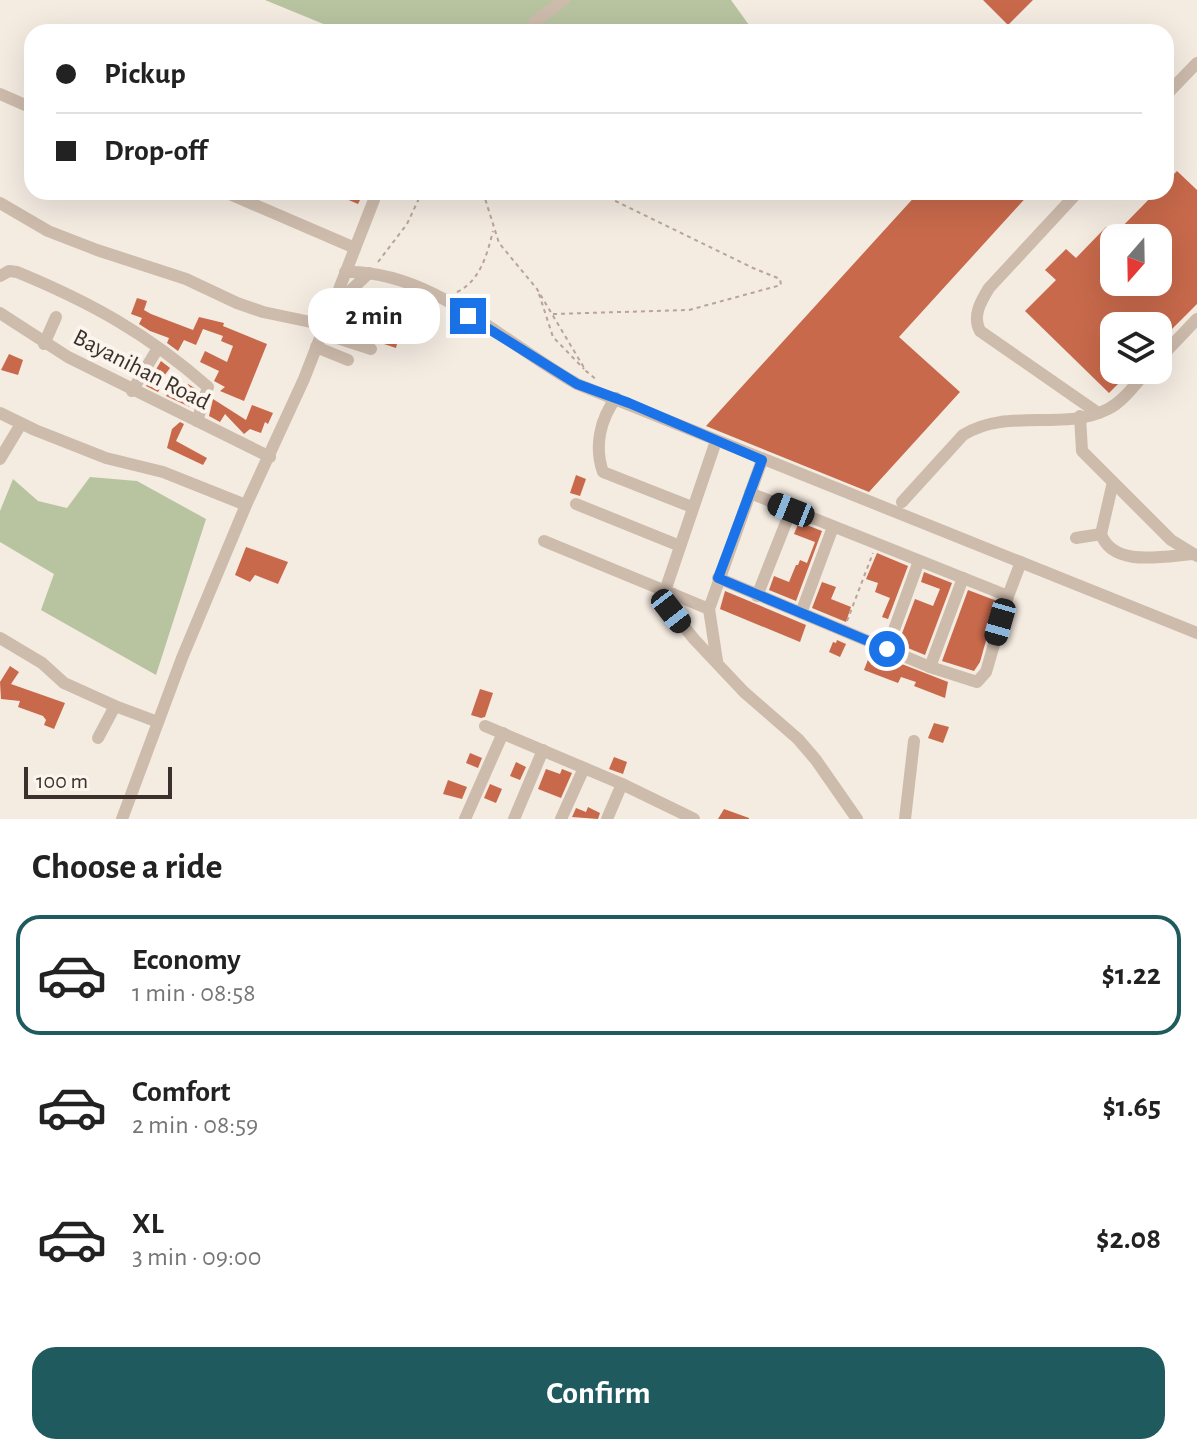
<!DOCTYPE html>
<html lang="en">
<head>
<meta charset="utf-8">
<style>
	:root { --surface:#fff; --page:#f2f2f2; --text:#222; --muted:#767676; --line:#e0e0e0; --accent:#1f5a5e }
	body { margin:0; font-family:"Alegreya Sans",sans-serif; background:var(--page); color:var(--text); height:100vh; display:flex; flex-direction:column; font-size:30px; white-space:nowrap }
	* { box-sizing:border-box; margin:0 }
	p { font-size:26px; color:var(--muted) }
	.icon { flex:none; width:44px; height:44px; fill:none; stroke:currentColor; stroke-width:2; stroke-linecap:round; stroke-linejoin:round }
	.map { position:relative; height:819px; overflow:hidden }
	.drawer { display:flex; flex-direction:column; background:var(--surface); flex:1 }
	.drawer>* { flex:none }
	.banner { position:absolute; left:24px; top:24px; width:1150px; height:176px; border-radius:24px; box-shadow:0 8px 32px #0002; display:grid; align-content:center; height:176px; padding:0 32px; background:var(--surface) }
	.needle { width:52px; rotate:200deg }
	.tools { position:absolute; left:1100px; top:224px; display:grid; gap:16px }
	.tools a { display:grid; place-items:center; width:72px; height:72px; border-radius:16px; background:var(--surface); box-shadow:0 8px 32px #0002; font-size:40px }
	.scale { position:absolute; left:24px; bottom:20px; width:148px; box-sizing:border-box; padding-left:8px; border:4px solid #3b302b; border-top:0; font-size:22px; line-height:28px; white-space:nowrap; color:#3b302b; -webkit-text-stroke:6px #fbf5ee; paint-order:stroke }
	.end { position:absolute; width:36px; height:36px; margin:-18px; border:10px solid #1a73e8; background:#fff; box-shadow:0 0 0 4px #fff }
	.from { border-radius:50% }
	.bubble { position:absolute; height:56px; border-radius:24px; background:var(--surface); box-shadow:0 8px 32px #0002; font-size:26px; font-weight:600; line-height:56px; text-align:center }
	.car { position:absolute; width:24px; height:48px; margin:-24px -12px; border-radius:10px; box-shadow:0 0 6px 2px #0007; background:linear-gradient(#222 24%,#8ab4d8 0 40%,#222 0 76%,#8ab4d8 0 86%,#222 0) }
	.banner b { display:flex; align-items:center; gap:28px; height:76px; font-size:30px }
	.banner b+b { border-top:2px solid var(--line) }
	.banner i { width:20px; height:20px; background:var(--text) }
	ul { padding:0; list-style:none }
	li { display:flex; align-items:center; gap:24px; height:120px; margin:0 16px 12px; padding:0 16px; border:4px solid transparent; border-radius:24px }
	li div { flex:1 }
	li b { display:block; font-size:30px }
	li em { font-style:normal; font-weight:600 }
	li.on { border-color:var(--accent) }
	li>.icon { width:72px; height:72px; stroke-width:1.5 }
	h2 { padding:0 32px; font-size:36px; line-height:96px }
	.primary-button { display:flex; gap:16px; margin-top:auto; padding:16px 32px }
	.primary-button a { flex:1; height:92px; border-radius:24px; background:var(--accent); color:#fff; font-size:32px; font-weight:600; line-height:92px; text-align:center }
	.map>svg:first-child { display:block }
</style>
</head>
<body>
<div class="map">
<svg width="1197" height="819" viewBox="0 0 1197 819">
	<rect width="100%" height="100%" fill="#f4ebe1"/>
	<g fill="#b8c4a0">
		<polygon points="265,0 731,0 754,32 343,32"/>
		<polygon points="90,477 137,481 206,519 156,675 41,610 54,574 0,542 0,511 13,479 38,501 67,508"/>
	</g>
	<g fill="#c8694b" fill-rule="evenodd">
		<polygon points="983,0 1033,0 1008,25"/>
		<path d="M1177,171L1197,190V304L1158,343V326H1114V370H1132L1109,393L1025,311L1056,280L1045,270L1066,249L1076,258L1106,227L1114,235L1156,192H1166V182ZM1114,238H1158V282H1114Z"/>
		<polygon points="330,192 364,192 358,204"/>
		<polygon points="919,192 1031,192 899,337 960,392 869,492 706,426"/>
		<polygon points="137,298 147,301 144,310 151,314 193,330 199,317 224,323 223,326 267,344 244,401 220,391 225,387 214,381 219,371 200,362 205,351 227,362 233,346 221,341 223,336 203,329 196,345 184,340 178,351 167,343 169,338 150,331 139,324 142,318 131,314"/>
		<polygon points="383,334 399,335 396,348 381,343"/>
		<polygon points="9,354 23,360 18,375 1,370"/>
		<polygon points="161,361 170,368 161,380 164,381 158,392 146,386"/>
		<polygon points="188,384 198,390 190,407 166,396 172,387 183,393"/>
		<polygon points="213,399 246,420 252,405 273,413 268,424 265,422 261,433 250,429 244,434 225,414 220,422 209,416"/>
		<polygon points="180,422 184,424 176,441 207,458 203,465 167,448 172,429"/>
		<polygon points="576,475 586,479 580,496 570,493"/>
		<polygon points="799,522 822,531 796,601 769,590 774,576 789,582 796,565 798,565 800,560 807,563 815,542 794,534"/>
		<polygon points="246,547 288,562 278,584 255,575 250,582 235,575"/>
		<polygon points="877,553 908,566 888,619 882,617 890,598 875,592 878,583 866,579"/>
		<polygon points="924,572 952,583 925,655 898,644 915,599 933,606 940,589 921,582"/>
		<polygon points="822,582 836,587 831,599 851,607 846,622 812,608"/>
		<polygon points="968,590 997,601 980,662 974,671 942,661"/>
		<polygon points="725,591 806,625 800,642 720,609"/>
		<polygon points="837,640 846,644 840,657 829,652 833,642 836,643"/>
		<polygon points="871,652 948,682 945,698 914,686 916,682 901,677 898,683 864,670"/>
		<polygon points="10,666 19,672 11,684 65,703 54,729 44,725 46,720 43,716 18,707 20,701 1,699 0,682"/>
		<polygon points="480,689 493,693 485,717 481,718 471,715"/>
		<polygon points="934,723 949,727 943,743 928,738"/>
		<polygon points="470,753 482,758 478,768 466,763"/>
		<polygon points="614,757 627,762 623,774 609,769"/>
		<polygon points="516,762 526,767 520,780 510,776"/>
		<polygon points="546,769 560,774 562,769 572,773 561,798 538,789"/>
		<polygon points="448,780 467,787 462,799 443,794"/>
		<polygon points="490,784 502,789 496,803 484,798"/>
		<polygon points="588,807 600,813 598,819 572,817 576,808 586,812"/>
		<polygon points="724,809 749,818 749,819 718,819"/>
	</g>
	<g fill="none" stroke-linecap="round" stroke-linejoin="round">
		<g stroke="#b9a596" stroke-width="2" stroke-dasharray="4 4" stroke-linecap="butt">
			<polyline points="483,192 499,243 537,289 586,371 597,380"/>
			<polyline points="420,198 437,192"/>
			<polyline points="378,262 407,224 422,192"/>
			<path d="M457,292C480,281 487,255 493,231"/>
			<polyline points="539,294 553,337 584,369"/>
			<polyline points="553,314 689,310 781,285 780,279 753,268 597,192"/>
			<polyline points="847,621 873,553"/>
		</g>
		<g stroke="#cdbbac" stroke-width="12">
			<polyline points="526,32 537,20 564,0"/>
			<polyline points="0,94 32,108"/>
			<polyline points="1166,95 1197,63"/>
			<polyline points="225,192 355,248"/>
			<path d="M1078,192L989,288C981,301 972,316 980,331L1098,413"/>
			<polyline points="0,203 48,231 97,250 186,279 237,303 263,312 325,325"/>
			<path d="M345,272C431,269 505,344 577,384L1197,633"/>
			<path d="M0,276L9,271L17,272C90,302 148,334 208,387L197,421"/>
			<polyline points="331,309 369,273"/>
			<polyline points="0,313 68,357 270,457"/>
			<polyline points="322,333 371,349"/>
			<polyline points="44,344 56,317"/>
			<polyline points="316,347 348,360"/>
			<polyline points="1158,360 1197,319"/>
			<polyline points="132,391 158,348"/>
			<path d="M616,398C600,419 594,447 603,472L692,507"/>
			<polyline points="0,413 35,430 106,458 163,472 246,505"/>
			<polyline points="1080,416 1082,451 1171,540 1197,556"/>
			<polyline points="0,459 21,424"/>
			<path d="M1113,482L1101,534C1113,568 1164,556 1193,554"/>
			<polyline points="750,493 1008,596"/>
			<path d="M902,502L963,435C1007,407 1064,432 1108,409C1124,401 1136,383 1148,370"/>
			<polyline points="576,504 680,546"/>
			<polyline points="1076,538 1101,534"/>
			<polyline points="544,541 709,609"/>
			<polyline points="718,578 930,667 977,682 986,672 1008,596 1021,562"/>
			<polyline points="665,591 716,441"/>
			<polyline points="673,594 669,608 694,639 744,692 798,739 816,760 857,819"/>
			<polyline points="757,596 791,510"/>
			<polyline points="801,613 833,527"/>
			<polyline points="0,638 42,663 64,683 115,706 158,722"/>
			<polyline points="887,649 919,561"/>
			<polyline points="717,661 709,609 762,460"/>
			<polyline points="930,667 963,578"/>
			<polyline points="485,726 622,784 694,819"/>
			<polyline points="98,738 115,706"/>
			<polyline points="122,819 182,658 246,505 304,379 377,192"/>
			<polyline points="465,819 503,733"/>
			<polyline points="514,819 543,750"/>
			<polyline points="561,819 584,768"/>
			<polyline points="607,819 622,784"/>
			<polyline points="905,819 914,741"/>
		</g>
	</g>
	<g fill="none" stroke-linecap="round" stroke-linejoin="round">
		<polyline stroke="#1a73e8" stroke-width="10" points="468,316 577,384 629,403 762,460 718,578 887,649"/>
	</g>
	<g text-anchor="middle" stroke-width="8" stroke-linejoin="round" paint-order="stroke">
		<g font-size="24" fill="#3b302b" stroke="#fbf5ee">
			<text transform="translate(142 369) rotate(27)" y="8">Bayanihan Road</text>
		</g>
	</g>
</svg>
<div class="tools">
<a><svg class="needle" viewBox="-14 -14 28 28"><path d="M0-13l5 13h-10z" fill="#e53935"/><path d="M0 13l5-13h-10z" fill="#767676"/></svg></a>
<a><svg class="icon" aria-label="layers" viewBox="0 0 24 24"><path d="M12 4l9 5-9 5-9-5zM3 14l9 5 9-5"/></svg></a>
</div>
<div class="scale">100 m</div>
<i class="end from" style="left:887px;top:649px"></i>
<i class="end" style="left:468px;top:316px"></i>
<div class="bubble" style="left:308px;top:288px;width:132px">2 min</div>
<i class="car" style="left:791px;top:510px;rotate:292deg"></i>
<i class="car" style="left:671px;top:611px;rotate:142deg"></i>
<i class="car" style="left:1000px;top:622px;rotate:196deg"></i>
<div class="banner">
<b><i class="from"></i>Pickup</b>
<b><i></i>Drop-off</b>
</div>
</div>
<section class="drawer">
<h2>Choose a ride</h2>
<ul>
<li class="on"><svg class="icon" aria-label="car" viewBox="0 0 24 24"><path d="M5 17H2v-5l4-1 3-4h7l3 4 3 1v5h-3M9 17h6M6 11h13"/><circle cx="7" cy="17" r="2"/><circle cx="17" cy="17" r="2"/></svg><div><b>Economy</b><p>1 min · 08:58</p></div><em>$1.22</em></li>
<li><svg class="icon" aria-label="car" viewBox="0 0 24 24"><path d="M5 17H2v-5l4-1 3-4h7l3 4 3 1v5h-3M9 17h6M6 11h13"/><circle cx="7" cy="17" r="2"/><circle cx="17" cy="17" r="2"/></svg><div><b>Comfort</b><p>2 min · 08:59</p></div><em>$1.65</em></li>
<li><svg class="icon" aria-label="car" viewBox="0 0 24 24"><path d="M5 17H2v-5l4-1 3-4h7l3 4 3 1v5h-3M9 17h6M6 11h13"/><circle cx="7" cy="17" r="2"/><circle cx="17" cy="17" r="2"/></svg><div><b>XL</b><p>3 min · 09:00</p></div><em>$2.08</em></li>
</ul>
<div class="primary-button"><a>Confirm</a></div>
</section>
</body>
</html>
